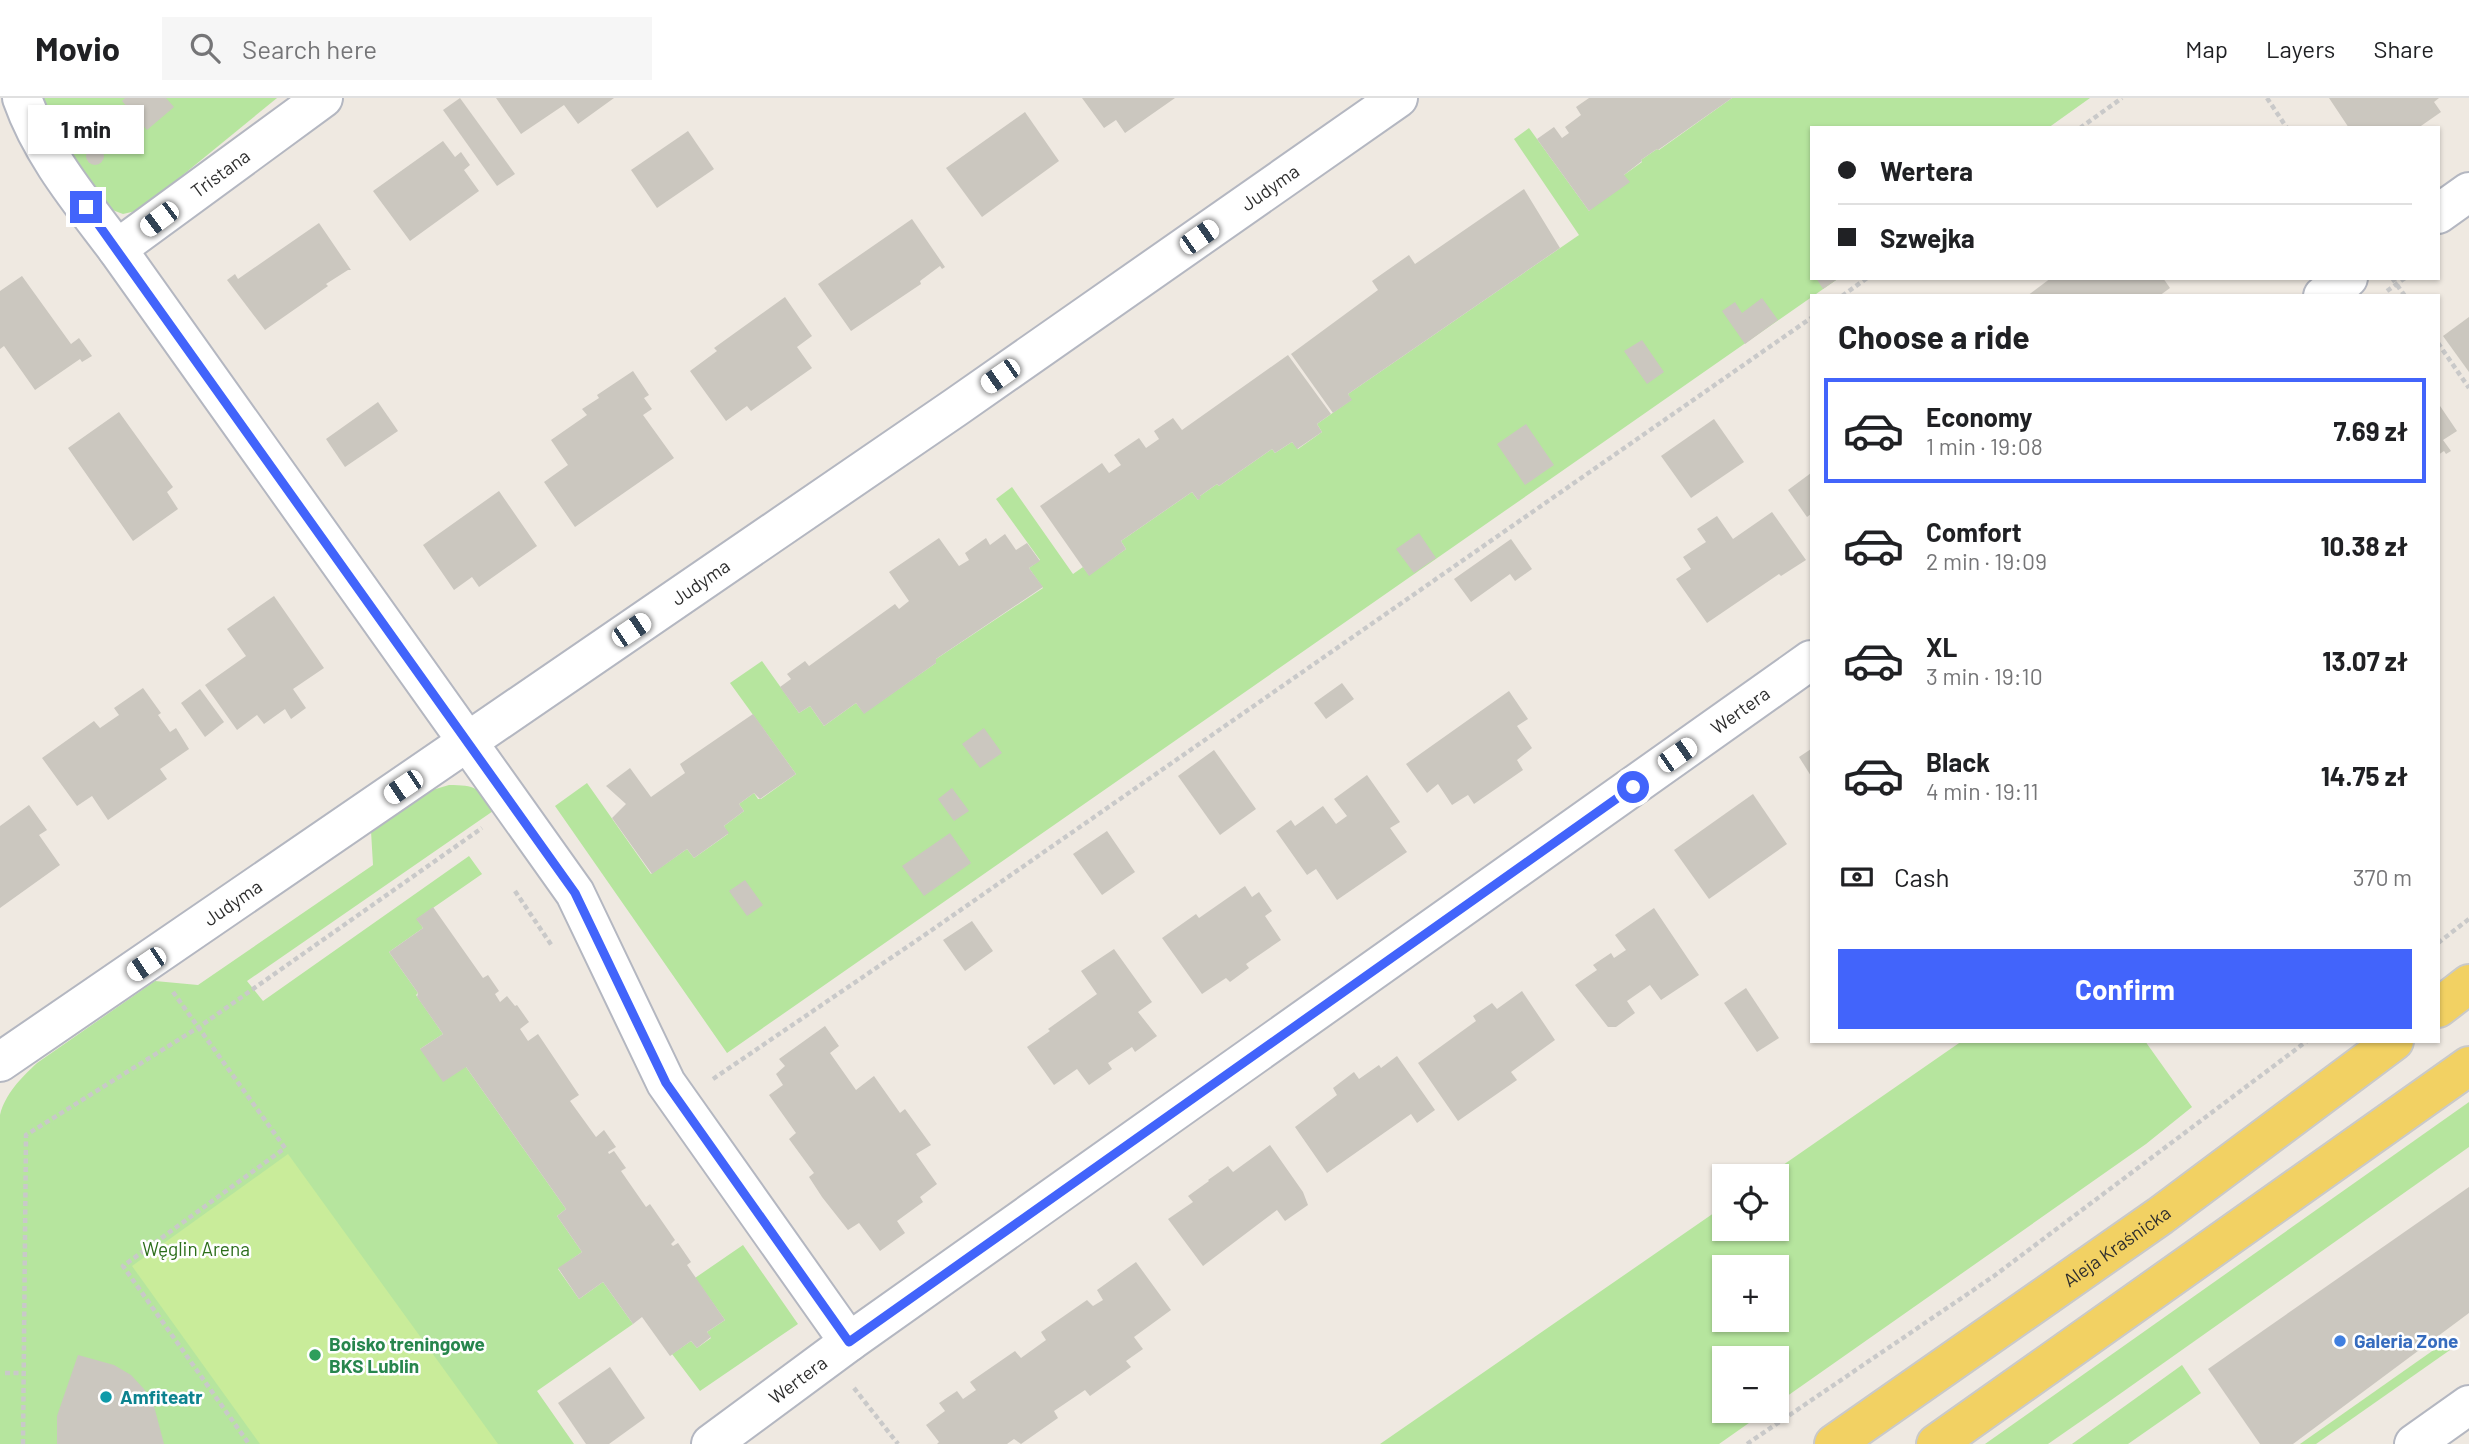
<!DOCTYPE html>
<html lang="en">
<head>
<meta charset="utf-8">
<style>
	:root { --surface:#fff; --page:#f6f6f6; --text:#202124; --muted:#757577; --line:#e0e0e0; --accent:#4264fb }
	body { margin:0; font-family:Barlow,sans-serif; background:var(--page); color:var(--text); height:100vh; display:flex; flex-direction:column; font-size:26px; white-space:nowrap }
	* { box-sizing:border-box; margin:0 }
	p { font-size:23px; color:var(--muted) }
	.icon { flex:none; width:38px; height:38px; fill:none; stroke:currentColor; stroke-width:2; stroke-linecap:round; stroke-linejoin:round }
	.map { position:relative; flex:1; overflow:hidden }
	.drawer { position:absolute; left:1810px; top:196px; width:630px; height:749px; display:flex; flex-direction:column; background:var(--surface); border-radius:0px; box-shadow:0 2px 5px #0004 }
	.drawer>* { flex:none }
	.top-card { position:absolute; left:1810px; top:28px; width:630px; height:154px; border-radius:0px; box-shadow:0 2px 5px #0004; display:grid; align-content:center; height:154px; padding:0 28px; background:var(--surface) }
	.controls { position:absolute; left:1712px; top:1066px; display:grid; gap:14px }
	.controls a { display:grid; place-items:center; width:77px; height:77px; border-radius:0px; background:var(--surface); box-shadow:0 2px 5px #0004; font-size:35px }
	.end { position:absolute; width:32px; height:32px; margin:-16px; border:9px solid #4264fb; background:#fff; box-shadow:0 0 0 4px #fff }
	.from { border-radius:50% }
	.bubble { position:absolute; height:49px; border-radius:0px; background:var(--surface); box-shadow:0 2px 5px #0004; font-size:23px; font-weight:700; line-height:49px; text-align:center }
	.car { position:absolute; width:21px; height:42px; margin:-21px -10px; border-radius:9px; box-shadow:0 0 5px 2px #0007; background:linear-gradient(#fff 24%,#345 0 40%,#fff 0 76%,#345 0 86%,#fff 0) }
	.top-card b { display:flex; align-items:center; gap:24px; height:66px; font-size:26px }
	.top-card b+b { border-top:2px solid var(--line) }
	.top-card i { width:18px; height:18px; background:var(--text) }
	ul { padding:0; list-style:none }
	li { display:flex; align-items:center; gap:21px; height:105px; margin:0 14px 10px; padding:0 14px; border:4px solid transparent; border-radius:0px }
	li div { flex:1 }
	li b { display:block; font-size:26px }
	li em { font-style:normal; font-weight:700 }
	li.active { border-color:var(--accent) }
	li>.icon { width:63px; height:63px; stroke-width:1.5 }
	h2 { padding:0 28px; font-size:32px; line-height:84px }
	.pay { display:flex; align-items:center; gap:18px; height:77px; padding:0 28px; font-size:26px }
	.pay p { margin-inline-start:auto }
	.action { display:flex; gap:14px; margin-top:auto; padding:14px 28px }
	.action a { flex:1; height:80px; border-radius:0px; background:var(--accent); color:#fff; font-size:28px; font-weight:700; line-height:80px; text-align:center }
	header { display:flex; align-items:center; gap:42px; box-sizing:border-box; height:98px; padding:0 35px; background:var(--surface); border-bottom:2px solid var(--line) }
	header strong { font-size:33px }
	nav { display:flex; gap:38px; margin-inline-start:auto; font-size:24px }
	.search { width:490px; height:63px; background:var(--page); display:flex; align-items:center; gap:18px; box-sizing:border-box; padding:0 24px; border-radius:0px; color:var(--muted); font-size:26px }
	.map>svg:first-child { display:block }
</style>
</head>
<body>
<header>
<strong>Movio</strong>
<div class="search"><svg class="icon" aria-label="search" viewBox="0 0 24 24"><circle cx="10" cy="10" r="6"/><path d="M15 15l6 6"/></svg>Search here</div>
<nav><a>Map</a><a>Layers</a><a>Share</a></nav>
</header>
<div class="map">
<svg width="2469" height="1346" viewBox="0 0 2469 1346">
	<rect width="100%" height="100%" fill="#efe9e1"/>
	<g fill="#b6e59e" fill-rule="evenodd">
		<polygon points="40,0 277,0 140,112 123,116 107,110 53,36"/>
		<polygon points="1732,0 2090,0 2048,30 1811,30 1811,180 1839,180 727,955 555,708 587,685 651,776 687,751 694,760 728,736 724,728 744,713 739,706 754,695 758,701 761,701 796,676 730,585 762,563 799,615 810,608 824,628 856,605 864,615 936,565 936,561 1043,490 1029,470 1040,462 996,401 1012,389 1073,476 1083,469 1089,477 1126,451 1121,443 1192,394 1198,402 1200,398 1217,386 1219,388 1272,351 1275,355 1292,344 1298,351 1322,334 1317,326 1351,302 1348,296 1579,137 1514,41 1529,30 1589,113 1624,77 1642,64 1641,62 1657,51 1659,52"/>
		<path d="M449,687C475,687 480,690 496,711L247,883L263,903L469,758L482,776L417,821L423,830L389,854L418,895L416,897L443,936L420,951L466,969L566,1111L557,1118L582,1154L558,1171L579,1201L603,1184L633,1226L537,1293L574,1346H0V1017C5,996 21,980 37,965L155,883L198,887L373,767L371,733L429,693Z"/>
		<path d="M1962,943H2145L2192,1009L2146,1046L1776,1306V1260H1724V1312L1766,1313L1719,1346H1380L1724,1108V1130H1776V1078H1767ZM1724,1169H1776V1222H1724Z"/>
		<polygon points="2469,1004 2469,1049 2107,1305 2048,1346 1985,1346"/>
		<polygon points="743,1147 798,1226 700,1293 672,1256 691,1243 697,1250 711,1240 707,1234 725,1222 695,1180"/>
		<polygon points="2445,1244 2450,1252 2316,1346 2300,1346"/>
		<polygon points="2182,1267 2201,1295 2128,1346 2072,1346"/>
	</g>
	<polygon fill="#c9ec9a" points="288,1056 498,1346 260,1346 132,1168"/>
	<g fill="#cbc7bf">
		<polygon points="125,0 166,0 174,9 147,32 122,3"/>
		<polygon points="460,0 515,76 497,88 443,12"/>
		<polygon points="496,0 614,0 578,26 564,7 521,36"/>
		<polygon points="1082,0 1175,0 1125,35 1116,22 1104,30"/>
		<polygon points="1589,0 1732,0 1658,52 1657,51 1641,62 1642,63 1624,77 1630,84 1589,113 1537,41 1554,29 1562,40 1569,35 1565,29 1581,17 1576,9"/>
		<polygon points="2329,0 2439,0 2434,4 2441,14 2418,30 2349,30"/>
		<polygon points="1025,14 1059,63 982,119 946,70"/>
		<polygon points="688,33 714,71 657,110 631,72"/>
		<polygon points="443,43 455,59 461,54 470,67 464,72 479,93 410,143 373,93"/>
		<circle cx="95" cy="58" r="9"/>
		<polygon points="1524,91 1560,150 1348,296 1352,302 1333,315 1291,256 1378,192 1372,183 1409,157 1415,166"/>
		<polygon points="912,121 945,169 942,171 940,168 920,183 921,186 851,233 818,186"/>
		<polygon points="319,125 351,172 348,172 326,186 328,188 265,232 227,182 235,176 238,181"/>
		<polygon points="22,178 71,246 79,240 92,258 82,264 80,261 35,292 4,248 0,251 0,193"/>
		<polygon points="1816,180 1839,180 1823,191"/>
		<polygon points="2051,180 2163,180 2170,190 2159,198 2027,198"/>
		<polygon points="785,199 812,238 797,249 812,270 751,313 747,308 726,323 690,273 717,253 714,250"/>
		<polygon points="1762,200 1778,222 1745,246 1722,213 1735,204 1742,215"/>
		<polygon points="2469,219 2469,274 2443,238"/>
		<polygon points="1642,242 1664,274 1647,286 1624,253"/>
		<polygon points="1288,257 1331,316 1317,326 1322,334 1297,351 1292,344 1275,355 1272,351 1219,388 1217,386 1200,398 1201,400 1198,402 1192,394 1121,443 1126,451 1089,478 1040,408 1102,365 1109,375 1121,367 1114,357 1139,340 1146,350 1159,341 1154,333 1173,320 1182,332"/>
		<polygon points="633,273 649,297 644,300 652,311 643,317 674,360 575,429 544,384 568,367 551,342 587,317 582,311 599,300 597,297"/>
		<polygon points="378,304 398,333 345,369 326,341"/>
		<polygon points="2438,305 2457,333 2443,342 2451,353 2446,356 2444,353 2438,357"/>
		<polygon points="119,314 173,389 167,394 178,411 133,443 68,350"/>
		<polygon points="1714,321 1744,364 1691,400 1661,358"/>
		<polygon points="1526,326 1554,367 1525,387 1497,346"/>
		<polygon points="1811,375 1811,416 1807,419 1788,392"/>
		<polygon points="499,393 537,448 479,489 472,479 454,492 423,447"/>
		<polygon points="1772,414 1806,462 1781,478 1779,476 1707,525 1676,481 1691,471 1683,459 1706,444 1697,431 1717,418 1733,441"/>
		<polygon points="1419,435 1436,460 1414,475 1396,451"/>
		<polygon points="1005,436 1016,452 1027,445 1040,463 1029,470 1043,489 936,561 936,565 864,616 856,605 824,628 810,608 799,615 780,589 791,581 787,576 805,563 809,568 895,506 899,511 909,503 889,474 939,440 959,468 969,462 965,455 986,440 990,447"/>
		<polygon points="1511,441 1532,471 1515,483 1510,476 1471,504 1454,481"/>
		<polygon points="274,498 324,570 293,591 306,610 291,621 285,611 264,626 257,617 237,632 205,587 246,558 227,531"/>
		<polygon points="1342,585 1354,601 1326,621 1314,605"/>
		<polygon points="143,590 161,615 158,617 170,634 176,630 189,651 160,671 167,681 108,722 92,698 77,708 42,660 94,623 100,630 119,617 114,610"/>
		<polygon points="200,591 224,624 205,639 181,605"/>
		<polygon points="1509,593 1528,621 1517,628 1532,650 1517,662 1523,672 1474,706 1468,697 1452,707 1438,686 1427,695 1406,666"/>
		<polygon points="753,616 796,676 760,701 754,695 739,706 744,713 724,728 729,735 694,760 687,751 652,776 612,720 626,706 606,688 630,670 651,699 685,675 680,666"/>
		<polygon points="984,630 1002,655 980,670 962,646"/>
		<polygon points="1811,651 1811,678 1799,659"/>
		<polygon points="1214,652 1256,711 1220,737 1178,678"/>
		<polygon points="1367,677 1400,724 1390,730 1407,754 1337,802 1316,771 1307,777 1276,733 1291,722 1295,728 1323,708 1336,726 1347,718 1334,701"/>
		<polygon points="952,690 969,713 954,723 938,701"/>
		<polygon points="1753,696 1787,746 1709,801 1674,752"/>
		<polygon points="29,707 47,732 39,737 60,767 0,810 0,728"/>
		<polygon points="1107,733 1135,774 1102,797 1073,756"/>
		<polygon points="950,735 971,765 924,798 902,768"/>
		<polygon points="745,782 763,807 747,818 729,793"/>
		<polygon points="1245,788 1252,799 1259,794 1272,813 1265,818 1281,842 1246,866 1249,870 1230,884 1226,880 1202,896 1162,840 1196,816 1199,820"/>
		<polygon points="433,809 483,880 488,877 499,893 495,896 500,904 507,898 515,908 517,907 529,924 520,931 528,943 538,936 579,997 570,1003 596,1039 604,1032 616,1049 608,1054 609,1056 614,1053 626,1070 621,1073 646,1109 650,1106 675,1142 671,1146 673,1148 678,1145 691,1164 687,1167 725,1222 707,1234 711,1239 697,1250 691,1243 670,1258 642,1219 633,1226 603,1184 579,1201 558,1170 582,1154 557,1118 566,1111 466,969 443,984 420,951 443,936 417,899 418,895 389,854 423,830 416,821"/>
		<polygon points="1654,810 1699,877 1661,902 1650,887 1627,903 1635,915 1616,929 1608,929 1575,887 1597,872 1593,867 1611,855 1614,860 1626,852 1615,837"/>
		<polygon points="972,823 993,853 965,873 943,842"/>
		<polygon points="1114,851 1152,904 1138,914 1157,938 1135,954 1132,949 1108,965 1112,971 1089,987 1077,971 1054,987 1027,949 1050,933 1048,931 1097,896 1081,873"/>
		<polygon points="1746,890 1779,940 1757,954 1724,905"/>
		<polygon points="1522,893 1555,942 1511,974 1517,982 1458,1023 1418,965 1476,923 1473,918 1492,905 1497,911"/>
		<polygon points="825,928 839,948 830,955 856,992 874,978 900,1015 905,1011 931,1047 916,1056 937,1086 920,1099 923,1104 897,1123 905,1135 880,1153 859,1125 848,1132 822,1099 809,1079 814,1075 789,1041 796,1035 769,997 783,987 776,976 785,968 779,961"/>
		<polygon points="1397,958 1435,1012 1417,1025 1411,1016 1327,1075 1295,1029 1337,997 1333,990 1354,974 1359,981 1379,967 1381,970"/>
		<polygon points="1270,1047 1303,1094 1308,1107 1285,1123 1277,1112 1203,1168 1168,1121 1193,1104 1188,1098 1209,1083 1208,1082 1228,1068 1233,1074"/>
		<polygon points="2469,1089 2469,1215 2293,1346 2260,1346 2208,1271"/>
		<polygon points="1136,1164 1171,1212 1134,1239 1143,1251 1126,1263 1131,1269 1090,1298 1085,1292 1054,1313 1058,1320 1021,1346 1014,1341 1007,1346 937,1346 939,1344 926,1327 945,1313 939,1305 957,1293 963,1301 976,1292 970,1284 1015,1253 1021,1260 1046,1242 1041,1234 1087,1202 1093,1208 1103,1202 1097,1192"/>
		<polygon points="78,1257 114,1267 131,1277 144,1291 154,1308 164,1346 57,1346 57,1318"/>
		<polygon points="610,1269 645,1320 609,1346 586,1346 558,1305"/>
	</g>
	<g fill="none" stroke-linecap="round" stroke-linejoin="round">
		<g stroke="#b4b7c1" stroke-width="42">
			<g id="minor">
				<path d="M22,0C42,57 81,103 117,151L575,795L666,985L849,1244"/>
				<polyline points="2438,116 2469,94"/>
				<path id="s1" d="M117,151L323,0"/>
				<polyline points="2323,198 2348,180"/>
				<path id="s2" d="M0,964L956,309L1398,0"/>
				<path id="s3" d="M711,1346L849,1244L1811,562"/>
				<polyline points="2414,1346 2469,1307"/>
			</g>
		</g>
		<g stroke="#c9c9c9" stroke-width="42">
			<g id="major">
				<polyline points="2438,910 2469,886"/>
				<path id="s4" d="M1834,1346L2160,1118L2394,943"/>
				<polyline points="1936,1346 2469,968"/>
			</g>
		</g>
		<g stroke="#c9c9c9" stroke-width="4.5" stroke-dasharray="5 3.5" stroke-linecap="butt">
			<polyline points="2267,0 2287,30"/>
			<polyline points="2080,30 2122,0"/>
			<polyline points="2392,180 2405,198"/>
			<polyline points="2387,193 2405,180"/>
			<polyline points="1842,198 1867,180"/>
			<polyline points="2438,245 2469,290"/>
			<polyline points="515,793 552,848"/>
			<polyline points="2438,845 2469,821"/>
			<polyline points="173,894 285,1050 123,1168 249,1346"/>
			<polyline points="713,981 929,834 1811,220"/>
			<polyline points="5,1275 24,1275"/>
			<polyline points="854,1290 898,1346"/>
			<polyline points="23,1346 26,1037 199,929 482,730"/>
			<polyline points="1747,1346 1994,1178 2307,943"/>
		</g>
		<use href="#minor" stroke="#fff" stroke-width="38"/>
		<use href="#major" stroke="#f2d163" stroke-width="38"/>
	</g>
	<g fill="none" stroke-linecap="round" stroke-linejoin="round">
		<polyline stroke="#4264fb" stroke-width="9" points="86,109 575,795 666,985 849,1244 1633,689"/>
	</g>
	<circle fill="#3f7fe0" stroke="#fff" stroke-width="2.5" cx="2340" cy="1243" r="7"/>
	<circle fill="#2e9e5b" stroke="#fff" stroke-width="2.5" cx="315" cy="1257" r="7"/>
	<circle fill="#0f9aa8" stroke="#fff" stroke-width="2.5" cx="106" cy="1299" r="7"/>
	<g text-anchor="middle" stroke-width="5" stroke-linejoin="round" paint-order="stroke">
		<g font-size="19" fill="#2e2e2e" stroke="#fff">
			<text dy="7" stroke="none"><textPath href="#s1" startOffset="128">Tristana</textPath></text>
			<text dy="7" stroke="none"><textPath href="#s2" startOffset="1542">Judyma</textPath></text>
			<text dy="7" stroke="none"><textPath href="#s2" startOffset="849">Judyma</textPath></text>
			<text dy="7" stroke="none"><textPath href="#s3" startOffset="1264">Wertera</textPath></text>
			<text dy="7" stroke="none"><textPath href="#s2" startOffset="282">Judyma</textPath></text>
			<text dy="7" stroke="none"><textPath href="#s4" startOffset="345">Aleja Kraśnicka</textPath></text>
			<text dy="7" stroke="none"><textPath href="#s3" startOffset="108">Wertera</textPath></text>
		</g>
		<g font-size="19" fill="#2c6e1b" stroke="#fff">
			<text x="196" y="1158">Węglin Arena</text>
		</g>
		<g font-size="19" font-weight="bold" fill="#366cbe" stroke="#fff" text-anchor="start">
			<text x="2354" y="1250">Galeria Zone</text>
		</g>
		<g font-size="19" font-weight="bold" fill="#27864d" stroke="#fff" text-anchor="start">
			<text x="329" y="1253">Boisko treningowe<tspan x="329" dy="22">BKS Lublin</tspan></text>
		</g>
		<g font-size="19" font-weight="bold" fill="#0d838f" stroke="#fff" text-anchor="start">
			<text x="120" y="1306">Amfiteatr</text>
		</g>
	</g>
</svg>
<div class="controls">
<a><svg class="icon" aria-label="locate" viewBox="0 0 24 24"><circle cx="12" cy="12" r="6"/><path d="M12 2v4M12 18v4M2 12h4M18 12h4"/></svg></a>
<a>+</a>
<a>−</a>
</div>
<i class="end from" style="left:1633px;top:689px"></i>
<i class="end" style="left:86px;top:109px"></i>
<div class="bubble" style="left:28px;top:7px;width:116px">1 min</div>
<i class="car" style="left:159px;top:121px;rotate:233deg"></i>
<i class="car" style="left:1199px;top:139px;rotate:55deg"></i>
<i class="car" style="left:1000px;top:278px;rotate:235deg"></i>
<i class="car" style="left:631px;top:532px;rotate:56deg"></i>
<i class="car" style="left:1677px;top:657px;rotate:55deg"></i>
<i class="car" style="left:403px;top:689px;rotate:236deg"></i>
<i class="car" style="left:146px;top:866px;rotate:236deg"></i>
<div class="top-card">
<b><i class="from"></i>Wertera</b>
<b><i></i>Szwejka</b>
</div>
<section class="drawer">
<h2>Choose a ride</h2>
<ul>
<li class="active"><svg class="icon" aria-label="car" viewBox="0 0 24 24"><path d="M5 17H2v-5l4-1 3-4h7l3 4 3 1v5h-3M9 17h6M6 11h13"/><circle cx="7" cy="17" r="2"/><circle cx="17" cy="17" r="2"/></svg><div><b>Economy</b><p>1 min · 19:08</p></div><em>7.69 zł</em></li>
<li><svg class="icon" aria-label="car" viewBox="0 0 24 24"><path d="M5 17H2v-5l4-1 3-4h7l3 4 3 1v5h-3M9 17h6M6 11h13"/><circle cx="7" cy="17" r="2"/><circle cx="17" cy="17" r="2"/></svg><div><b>Comfort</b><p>2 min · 19:09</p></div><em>10.38 zł</em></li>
<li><svg class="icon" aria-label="car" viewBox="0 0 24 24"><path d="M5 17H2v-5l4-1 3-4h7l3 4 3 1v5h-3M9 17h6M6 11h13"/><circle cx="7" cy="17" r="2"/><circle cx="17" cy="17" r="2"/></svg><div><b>XL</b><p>3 min · 19:10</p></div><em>13.07 zł</em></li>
<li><svg class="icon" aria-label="car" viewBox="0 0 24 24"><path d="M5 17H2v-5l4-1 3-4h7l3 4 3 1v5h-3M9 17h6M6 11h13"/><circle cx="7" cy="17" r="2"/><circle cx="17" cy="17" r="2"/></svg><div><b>Black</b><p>4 min · 19:11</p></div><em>14.75 zł</em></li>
</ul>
<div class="pay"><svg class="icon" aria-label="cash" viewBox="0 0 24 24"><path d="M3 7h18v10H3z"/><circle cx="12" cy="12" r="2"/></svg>Cash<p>370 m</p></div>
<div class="action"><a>Confirm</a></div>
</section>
</div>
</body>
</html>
